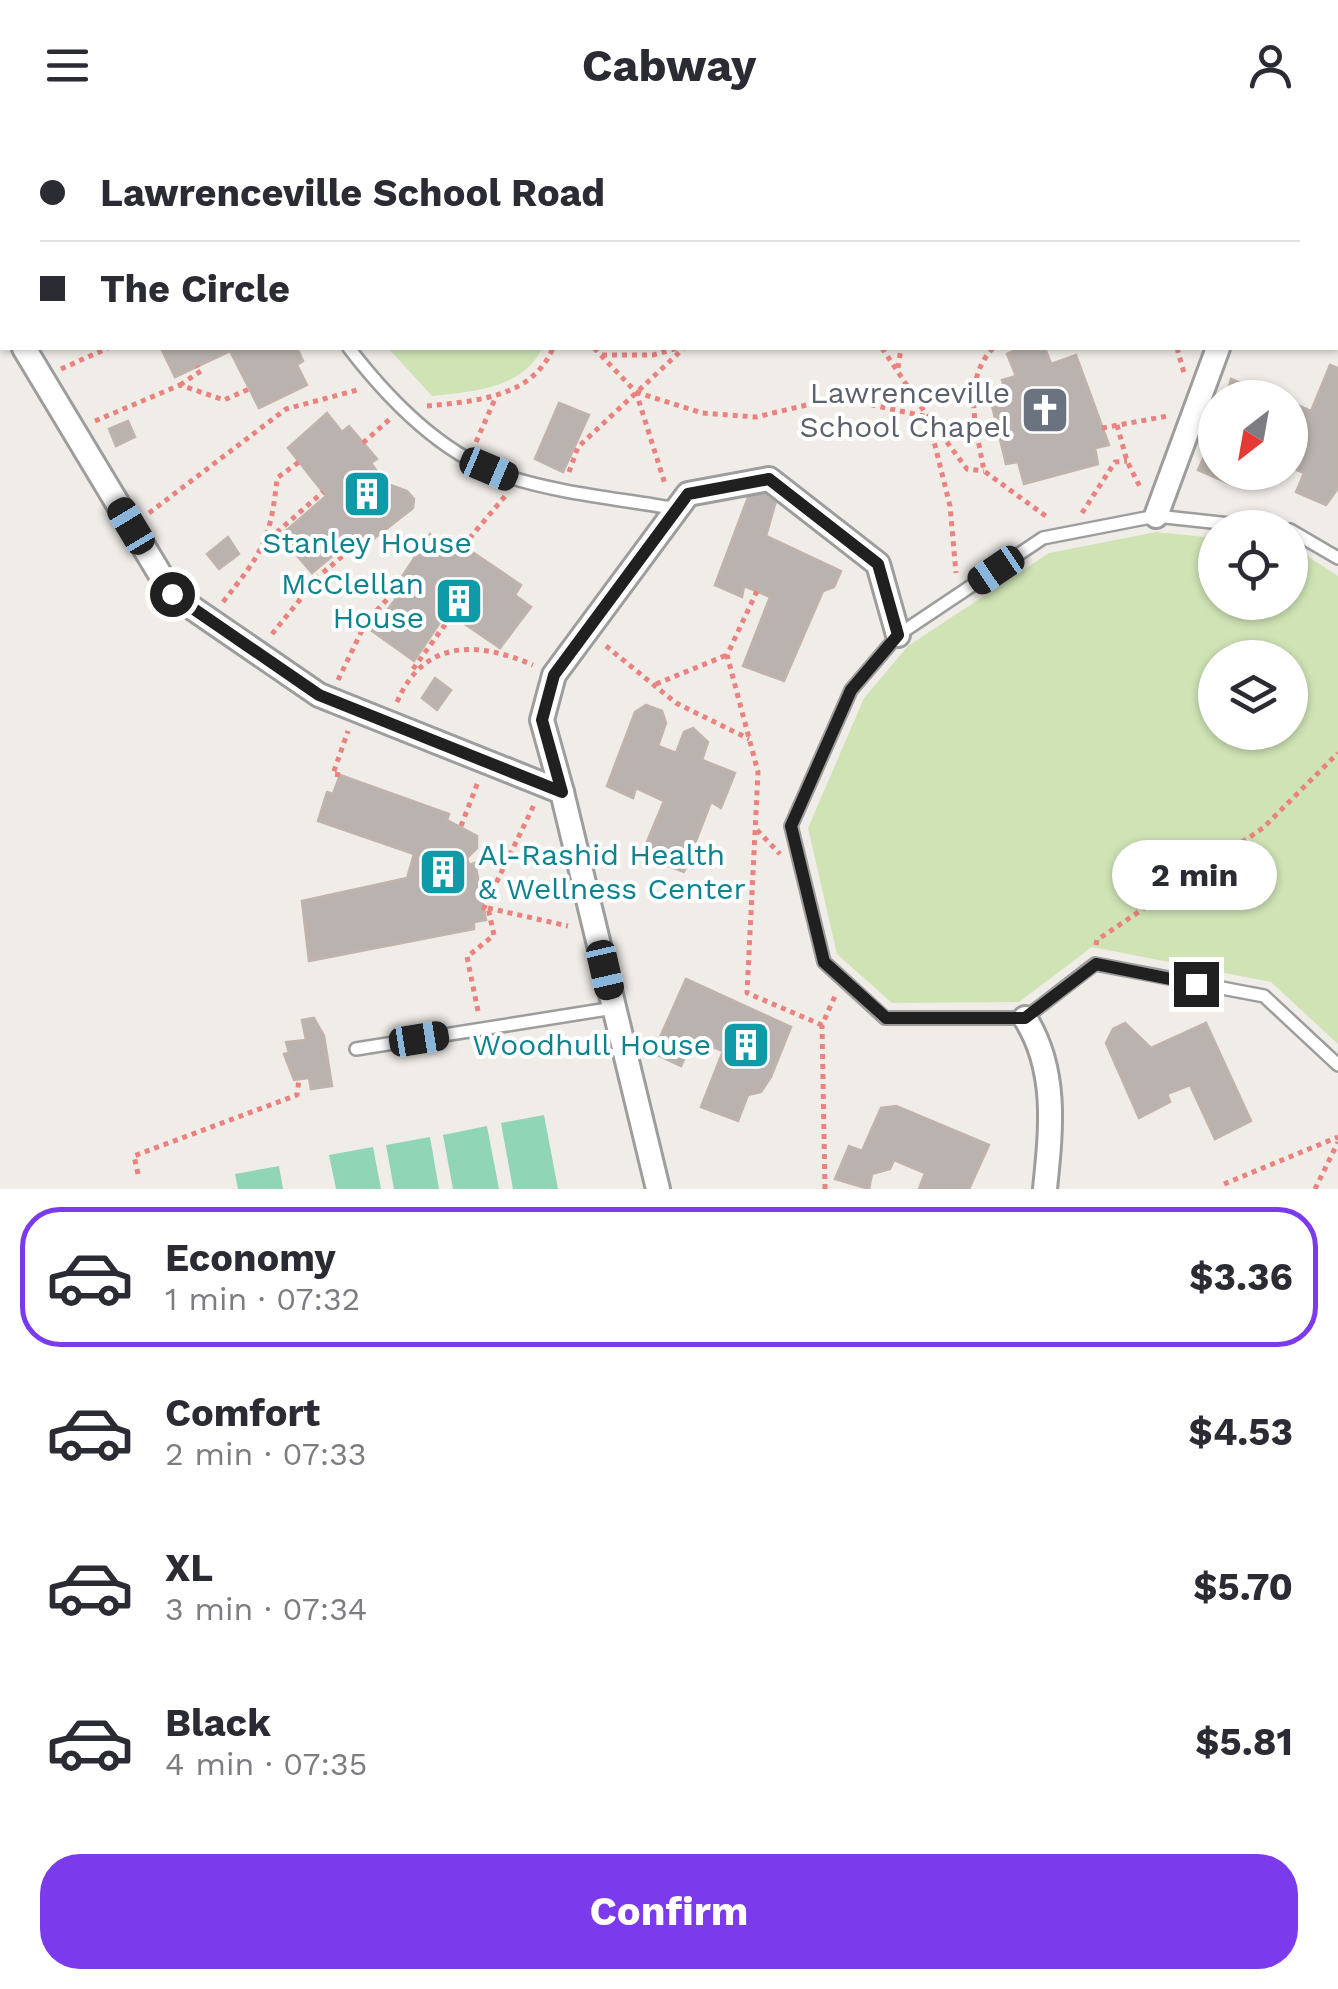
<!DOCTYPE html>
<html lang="en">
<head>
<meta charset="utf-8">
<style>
	:root { --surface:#fff; --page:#f2f2f3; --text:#2b2b33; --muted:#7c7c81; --line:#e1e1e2; --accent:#7c3aed }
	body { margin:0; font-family:"Work Sans",sans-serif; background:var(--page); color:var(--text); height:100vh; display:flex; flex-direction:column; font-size:38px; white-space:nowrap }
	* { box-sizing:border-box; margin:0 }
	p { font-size:32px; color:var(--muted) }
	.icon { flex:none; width:55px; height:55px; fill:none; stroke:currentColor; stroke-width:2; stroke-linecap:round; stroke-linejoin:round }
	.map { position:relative; height:1059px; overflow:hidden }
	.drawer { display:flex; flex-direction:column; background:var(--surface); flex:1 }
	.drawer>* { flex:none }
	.top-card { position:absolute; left:0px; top:0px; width:1340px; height:220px; box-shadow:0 2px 8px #0004; display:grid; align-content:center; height:220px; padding:0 40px; background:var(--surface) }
	.needle { width:65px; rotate:211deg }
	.fabs { position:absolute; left:1198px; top:250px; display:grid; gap:20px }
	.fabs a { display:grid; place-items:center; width:110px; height:110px; border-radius:50%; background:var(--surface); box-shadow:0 2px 8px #0004; font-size:50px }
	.end { position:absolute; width:45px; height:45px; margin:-22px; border:12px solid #202020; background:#fff; box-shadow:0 0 0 5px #fff }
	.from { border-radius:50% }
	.bubble { position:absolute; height:70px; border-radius:35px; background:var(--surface); box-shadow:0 2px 8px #0004; font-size:32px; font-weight:700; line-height:70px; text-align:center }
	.car { position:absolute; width:30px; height:60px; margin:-30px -15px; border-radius:12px; box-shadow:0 0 8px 2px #0007; background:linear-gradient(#222 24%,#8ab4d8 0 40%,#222 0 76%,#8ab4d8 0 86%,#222 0) }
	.top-card b { display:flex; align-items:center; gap:35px; height:95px; font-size:38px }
	.top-card b+b { border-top:2px solid var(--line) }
	.top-card i { width:25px; height:25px; background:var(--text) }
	ul { padding:18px 0 0; list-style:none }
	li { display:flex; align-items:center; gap:30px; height:140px; margin:0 20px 15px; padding:0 20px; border:5px solid transparent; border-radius:40px }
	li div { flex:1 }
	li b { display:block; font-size:38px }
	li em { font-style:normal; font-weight:700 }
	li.on { border-color:var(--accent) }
	li>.icon { width:90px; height:90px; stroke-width:1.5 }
	.button { display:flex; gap:20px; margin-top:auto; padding:20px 40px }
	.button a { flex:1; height:115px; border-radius:40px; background:var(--accent); color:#fff; font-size:40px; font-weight:700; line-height:115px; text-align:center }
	header { display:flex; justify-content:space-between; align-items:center; height:130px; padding:0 40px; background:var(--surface); font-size:45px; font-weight:700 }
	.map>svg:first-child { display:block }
</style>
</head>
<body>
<header><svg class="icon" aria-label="menu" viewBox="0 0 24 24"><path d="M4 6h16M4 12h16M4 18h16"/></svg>Cabway<svg class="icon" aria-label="person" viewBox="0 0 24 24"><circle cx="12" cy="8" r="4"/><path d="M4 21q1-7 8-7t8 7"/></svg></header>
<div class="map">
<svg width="1338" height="1059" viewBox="0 0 1338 1059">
	<rect width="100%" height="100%" fill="#f0ede8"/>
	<g fill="#cfe3b5" fill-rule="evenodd">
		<rect x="290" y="0" width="219" height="2"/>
		<polygon points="740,0 1066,0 1066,2"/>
		<path d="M388,218H542C524,259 470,262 432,266Z"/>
		<path d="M1156,402L1215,408V472H1290V415L1338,446V914L1271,852L1092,817L1019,872L892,873L837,824L808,698L864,568L908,516L1049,423ZM1215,528H1290V602H1215Z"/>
	</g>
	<g fill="#90d5b5">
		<polygon points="544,985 558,1059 513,1059 501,993"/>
		<polygon points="487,996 499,1059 453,1059 443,1005"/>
		<polygon points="430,1007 439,1059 394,1059 386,1015"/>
		<polygon points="373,1017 381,1059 336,1059 329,1025"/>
		<polygon points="279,1036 283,1059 238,1059 235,1044"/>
	</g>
	<g fill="#b9b2ae" stroke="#c0b3ac" stroke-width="2.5">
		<polygon points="158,0 196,0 197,2 158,2"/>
		<polygon points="572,0 666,0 667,2 573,2"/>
		<polygon points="161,218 297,218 303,231 297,235 307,255 259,278 230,221 175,247"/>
		<polygon points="1020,218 1045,218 1051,234 1076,225 1109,315 1095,318 1098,334 1024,354 1018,332 1006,334 989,263 1004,257 1002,250 1016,246 1007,224"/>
		<polygon points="1330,235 1338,238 1338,358 1326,375 1296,362 1304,343 1290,337 1290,272 1311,281"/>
		<polygon points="1231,249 1278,268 1226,268"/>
		<polygon points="559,273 589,285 563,342 535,329"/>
		<polygon points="327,283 342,302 349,296 377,329 371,333 385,353 407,361 414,369 413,378 367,414 359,404 312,443 280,406 326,366 288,318"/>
		<polygon points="1215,286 1215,342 1236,342 1230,354 1198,340 1212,309 1205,303"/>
		<polygon points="128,291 135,307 116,316 109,299"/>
		<polygon points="764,359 776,371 766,406 841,441 834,457 823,461 784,551 743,536 770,467 744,456 742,467 715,455 750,362"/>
		<polygon points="430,404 451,418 456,411 521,455 515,465 531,477 500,518 447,482 414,531 372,501 408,452 401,448"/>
		<polygon points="228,407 239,424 219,439 207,424"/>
		<polygon points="435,548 451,560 437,580 422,568"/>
		<polygon points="646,575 662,581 666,593 658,616 676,623 684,602 693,598 708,612 702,630 735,643 721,678 711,672 684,742 641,726 664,671 636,658 633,668 607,656 635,582"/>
		<polygon points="340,645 449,684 447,690 477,706 477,718 467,728 469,735 475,733 486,790 474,792 474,799 309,831 302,771 407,748 414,724 318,691 327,662 333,664"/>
		<polygon points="686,849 791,897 771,947 761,962 748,965 738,991 701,977 723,921 693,909 681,936 653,923"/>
		<polygon points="314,888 324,906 332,956 311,959 309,948 294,950 284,924 289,923 286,912 306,910 302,890"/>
		<polygon points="1125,893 1151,918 1206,893 1251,991 1215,1009 1190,955 1167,964 1170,972 1139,988 1106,913 1113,899"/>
		<polygon points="896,976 989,1015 969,1059 919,1059 925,1043 894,1030 890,1039 872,1044 869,1059 835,1049 849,1016 862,1021 881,978"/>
	</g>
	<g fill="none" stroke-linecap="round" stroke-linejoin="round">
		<g stroke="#9d9d9d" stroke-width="16">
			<g id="service">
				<polyline points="280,0 280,2"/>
				<path d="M349,218C389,270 444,327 509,347C562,364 622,369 677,379"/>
				<polyline points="1267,398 1156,386 1043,408 898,505 851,560 791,696 824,832 885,888 1025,888 1095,834 1264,866 1338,935"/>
				<polyline points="1290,400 1338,428"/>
				<polyline points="356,919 614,878"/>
			</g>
		</g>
		<g stroke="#9d9d9d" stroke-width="28">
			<g id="minor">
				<polyline points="1308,2 1309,0"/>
				<polyline points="0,98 2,111"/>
				<polyline points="24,218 172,464 319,565 562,662 658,1059"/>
				<polyline points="1156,386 1218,218"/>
				<polyline points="562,662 542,590 554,545 688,364 769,349 878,434 898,505"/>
				<path d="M1025,888C1058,940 1051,1000 1045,1059"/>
			</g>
		</g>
		<g stroke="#ea827f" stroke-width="5" stroke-dasharray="5 5" stroke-linecap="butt">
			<polyline points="520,0 521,2"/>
			<polyline points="722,0 723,2"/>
			<polyline points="1106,0 1107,2"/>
			<polyline points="0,48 2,48"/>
			<polyline points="1338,185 1338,186"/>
			<polyline points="594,218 636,262 665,354"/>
			<polyline points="882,218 928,287 950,376 956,443"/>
			<path d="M993,218C961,252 977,300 984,341L1047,387"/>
			<polyline points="1177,218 1184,243"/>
			<polyline points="602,225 653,225 678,218"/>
			<polyline points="898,238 901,218"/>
			<polyline points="61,239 108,218"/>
			<polyline points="180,255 201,241 197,236"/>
			<polyline points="636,262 702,283 756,287 819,272 863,273 928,287 967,339 984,341"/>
			<path d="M427,276C475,271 532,268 553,218"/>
			<polyline points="95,291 180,255 224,270 249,259"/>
			<polyline points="1117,295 1127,331 1140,357"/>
			<polyline points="1102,298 1168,286"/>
			<polyline points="476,312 495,269"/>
			<polyline points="363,313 391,288"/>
			<polyline points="569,342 578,317 684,218"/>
			<polyline points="149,383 286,279 361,259"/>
			<polyline points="1082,383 1115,332 1127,331"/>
			<polyline points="269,409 323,362"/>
			<polyline points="463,416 506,365"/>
			<polyline points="757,461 727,525 758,642 747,863 822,895"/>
			<path d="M223,472C261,424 271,411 277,348L299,332"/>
			<polyline points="272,504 320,445 363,409"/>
			<polyline points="606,516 676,573 749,609"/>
			<polyline points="413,539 452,485"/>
			<polyline points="338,550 366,492 405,450"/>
			<polyline points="656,554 727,525"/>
			<path d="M397,572C424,509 477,511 533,535"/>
			<polyline points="340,645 333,644 348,601"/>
			<polyline points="461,696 478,652"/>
			<polyline points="757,700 780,724"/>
			<polyline points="488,778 568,796"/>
			<polyline points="1096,815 1097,810 1263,698 1338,623"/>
			<polyline points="478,881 467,827 494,805 488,778 484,778 534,675"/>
			<polyline points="138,1044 134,1026 297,965 299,949"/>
			<polyline points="1224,1054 1338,1007"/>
			<polyline points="825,1059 822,895 835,866"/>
			<polyline points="1315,1059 1338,1012"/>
		</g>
		<use href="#service" stroke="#fff" stroke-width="11"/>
		<use href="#minor" stroke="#fff" stroke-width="22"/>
	</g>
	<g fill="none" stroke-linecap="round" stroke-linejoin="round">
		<polyline stroke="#202020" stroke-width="12" points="172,464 319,565 562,662 542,590 554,545 688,364 769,349 878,434 898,505 851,560 791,696 824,832 886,888 1025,888 1096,834 1196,854"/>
	</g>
	<defs>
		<g id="church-square" transform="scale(2.5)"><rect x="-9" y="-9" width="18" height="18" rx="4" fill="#6b7280" stroke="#fff"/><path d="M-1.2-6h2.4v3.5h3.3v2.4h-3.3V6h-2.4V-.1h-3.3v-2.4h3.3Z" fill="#fff"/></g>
		<g id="building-square" transform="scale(2.5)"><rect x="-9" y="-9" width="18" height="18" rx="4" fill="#0f9aa8" stroke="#fff"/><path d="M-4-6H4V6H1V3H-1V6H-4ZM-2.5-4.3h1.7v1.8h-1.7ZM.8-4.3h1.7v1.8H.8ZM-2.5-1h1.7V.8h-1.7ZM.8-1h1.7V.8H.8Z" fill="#fff"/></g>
	</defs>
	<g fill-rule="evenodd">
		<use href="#church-square" x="1045" y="280"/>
		<use href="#building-square" x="367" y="364"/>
		<use href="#building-square" x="459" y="471"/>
		<use href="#building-square" x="443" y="742"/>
		<use href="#building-square" x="746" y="915"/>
	</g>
	<g text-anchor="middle" stroke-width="8" stroke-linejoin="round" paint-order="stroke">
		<g font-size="30" fill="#5b616d" stroke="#fff" text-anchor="end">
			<text x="1010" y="273">Lawrenceville<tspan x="1010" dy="34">School Chapel</tspan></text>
		</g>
		<g font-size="30" fill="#0d838f" stroke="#fff" text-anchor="end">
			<text x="367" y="423" text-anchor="middle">Stanley House</text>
			<text x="424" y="464">McClellan<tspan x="424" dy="34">House</tspan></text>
			<text x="478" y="735" text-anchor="start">Al-Rashid Health<tspan x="478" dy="34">&amp; Wellness Center</tspan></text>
			<text x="711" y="925">Woodhull House</text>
		</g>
	</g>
</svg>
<div class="fabs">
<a><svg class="needle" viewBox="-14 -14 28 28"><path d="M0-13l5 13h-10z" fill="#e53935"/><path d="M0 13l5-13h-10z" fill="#7c7c81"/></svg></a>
<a><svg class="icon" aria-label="locate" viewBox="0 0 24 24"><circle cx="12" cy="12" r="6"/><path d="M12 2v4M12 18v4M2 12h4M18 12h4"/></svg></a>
<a><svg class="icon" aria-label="layers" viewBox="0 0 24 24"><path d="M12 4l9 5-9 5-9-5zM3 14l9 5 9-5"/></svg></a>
</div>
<i class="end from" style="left:172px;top:464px"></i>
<i class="end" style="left:1196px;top:854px"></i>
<div class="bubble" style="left:1112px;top:710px;width:165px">2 min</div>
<i class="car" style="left:489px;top:339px;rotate:113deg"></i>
<i class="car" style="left:131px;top:396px;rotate:329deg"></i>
<i class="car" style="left:996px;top:440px;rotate:236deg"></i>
<i class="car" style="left:605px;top:840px;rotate:167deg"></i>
<i class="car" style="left:419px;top:909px;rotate:81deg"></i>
<div class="top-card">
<b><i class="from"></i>Lawrenceville School Road</b>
<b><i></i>The Circle</b>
</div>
</div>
<section class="drawer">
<ul>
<li class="on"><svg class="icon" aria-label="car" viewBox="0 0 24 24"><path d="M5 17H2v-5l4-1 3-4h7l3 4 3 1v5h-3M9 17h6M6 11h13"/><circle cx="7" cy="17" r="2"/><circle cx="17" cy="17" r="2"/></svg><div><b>Economy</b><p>1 min · 07:32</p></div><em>$3.36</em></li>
<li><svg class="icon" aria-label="car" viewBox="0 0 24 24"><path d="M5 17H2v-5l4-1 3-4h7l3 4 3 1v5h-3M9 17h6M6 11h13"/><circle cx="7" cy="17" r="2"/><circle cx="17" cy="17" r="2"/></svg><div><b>Comfort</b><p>2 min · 07:33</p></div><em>$4.53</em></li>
<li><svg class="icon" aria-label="car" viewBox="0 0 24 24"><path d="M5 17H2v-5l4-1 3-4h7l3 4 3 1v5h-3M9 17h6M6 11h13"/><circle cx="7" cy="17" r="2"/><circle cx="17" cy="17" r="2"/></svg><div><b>XL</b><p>3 min · 07:34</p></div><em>$5.70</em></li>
<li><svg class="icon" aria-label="car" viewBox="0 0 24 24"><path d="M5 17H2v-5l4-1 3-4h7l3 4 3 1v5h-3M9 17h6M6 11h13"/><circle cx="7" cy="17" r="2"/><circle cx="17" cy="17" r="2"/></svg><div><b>Black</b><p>4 min · 07:35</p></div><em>$5.81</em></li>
</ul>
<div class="button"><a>Confirm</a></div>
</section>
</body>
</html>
